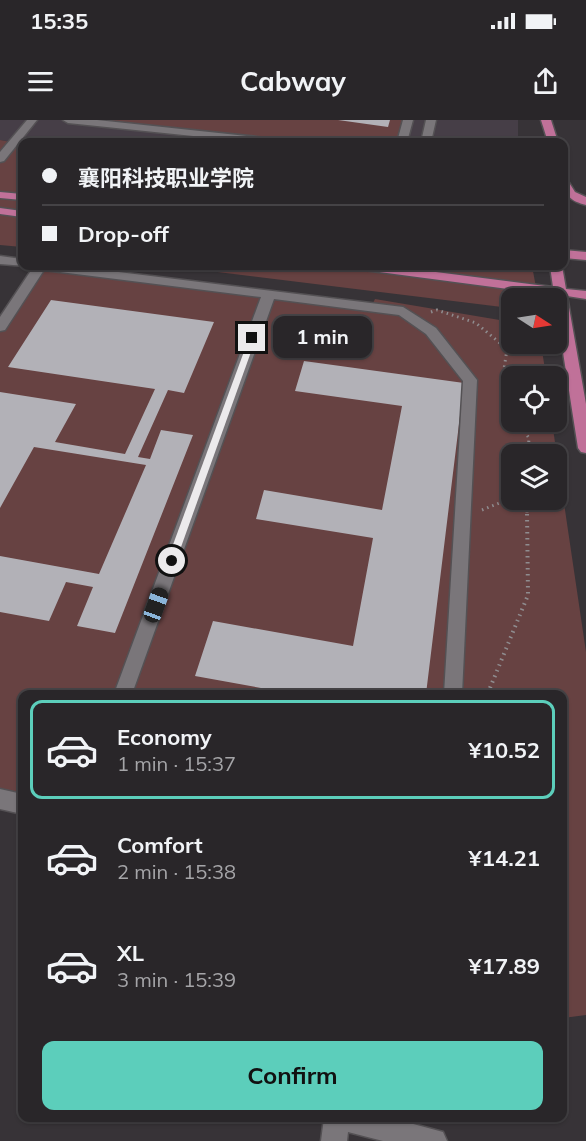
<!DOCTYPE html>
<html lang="en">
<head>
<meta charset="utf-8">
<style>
	:root { --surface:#292629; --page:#353235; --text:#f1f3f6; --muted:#a5a5a8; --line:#454346; --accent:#5ccebb }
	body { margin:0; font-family:Mulish,"Noto Sans SC",sans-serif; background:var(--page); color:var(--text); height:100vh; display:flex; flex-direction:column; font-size:22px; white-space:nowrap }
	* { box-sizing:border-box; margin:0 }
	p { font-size:20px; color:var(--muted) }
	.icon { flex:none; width:33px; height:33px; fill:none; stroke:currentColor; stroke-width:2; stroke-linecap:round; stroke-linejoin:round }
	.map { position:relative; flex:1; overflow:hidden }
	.side { position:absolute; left:18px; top:570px; width:549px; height:432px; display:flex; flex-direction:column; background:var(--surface); border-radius:12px; box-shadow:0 2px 4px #0004,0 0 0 2px var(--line) }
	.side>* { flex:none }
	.banner { position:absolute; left:18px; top:18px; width:550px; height:132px; border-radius:12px; box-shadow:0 2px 4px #0004,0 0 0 2px var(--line); display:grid; align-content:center; height:132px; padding:0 24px; background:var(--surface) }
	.needle { width:39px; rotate:102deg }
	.fabs { position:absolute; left:501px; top:168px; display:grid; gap:12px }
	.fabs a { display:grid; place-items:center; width:66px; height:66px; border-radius:12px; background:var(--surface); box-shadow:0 2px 4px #0004,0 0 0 2px var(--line); font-size:30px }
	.end { position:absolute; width:27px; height:27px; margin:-14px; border:8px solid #eceaec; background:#111; box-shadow:0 0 0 3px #111 }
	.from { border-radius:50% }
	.bubble { position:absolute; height:42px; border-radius:12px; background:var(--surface); box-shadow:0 2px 4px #0004,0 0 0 2px var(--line); font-size:20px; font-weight:700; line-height:42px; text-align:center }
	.car { position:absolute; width:18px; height:36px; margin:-18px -9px; border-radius:8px; box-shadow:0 0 4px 2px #0007; background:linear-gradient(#222 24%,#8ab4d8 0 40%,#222 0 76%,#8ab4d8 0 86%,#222 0) }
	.banner b { display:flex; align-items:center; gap:21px; height:57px; font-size:22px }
	.banner b+b { border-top:2px solid var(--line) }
	.banner i { width:15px; height:15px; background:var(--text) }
	ul { padding:10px 0 0; list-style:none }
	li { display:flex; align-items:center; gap:18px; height:99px; margin:0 12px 9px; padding:0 12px; border:3px solid transparent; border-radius:12px }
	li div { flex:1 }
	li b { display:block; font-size:22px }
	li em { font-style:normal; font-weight:700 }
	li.on { border-color:var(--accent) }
	li>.icon { width:54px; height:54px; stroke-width:1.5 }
	.cta { display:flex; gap:12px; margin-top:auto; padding:12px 24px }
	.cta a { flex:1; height:69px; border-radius:12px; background:var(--accent); color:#111; font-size:24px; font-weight:700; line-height:69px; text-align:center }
	.status { display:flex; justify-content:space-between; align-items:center; height:42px; padding:0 30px; background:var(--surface); direction:ltr }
	.status svg { height:16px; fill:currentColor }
	header { display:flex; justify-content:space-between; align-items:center; height:78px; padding:0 24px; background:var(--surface); font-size:27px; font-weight:700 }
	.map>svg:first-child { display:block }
</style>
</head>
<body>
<div class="status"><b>15:35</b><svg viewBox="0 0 49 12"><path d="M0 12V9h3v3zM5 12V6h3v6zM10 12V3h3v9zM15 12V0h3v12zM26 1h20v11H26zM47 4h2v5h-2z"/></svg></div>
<header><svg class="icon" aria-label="menu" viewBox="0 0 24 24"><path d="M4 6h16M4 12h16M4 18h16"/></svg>Cabway<svg class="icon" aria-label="share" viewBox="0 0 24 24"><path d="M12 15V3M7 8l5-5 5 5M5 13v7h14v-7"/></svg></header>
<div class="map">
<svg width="586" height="1021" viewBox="0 0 586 1021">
	<rect width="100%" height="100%" fill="#373337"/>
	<polygon fill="#463e47" points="0,0 518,0 518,22 22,24 0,20"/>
	<g fill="#674242" fill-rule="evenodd">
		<polygon points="68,0 408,0 402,22 276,22 236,18 234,22 197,22 202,15"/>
		<polygon points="0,20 22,24 22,127 0,125"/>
		<path d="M40,146L371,187L375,179L511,202L512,224H541L546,256H512V302H552L586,532V895L563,898L562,574H22V684L0,679V207ZM512,334H556V380H512Z"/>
		<polygon points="169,146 532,146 538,178 512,178 511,188"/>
	</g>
	<g fill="#b2b1b7">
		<polygon points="338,0 390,0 388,7"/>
		<polygon points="51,180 214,202 184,273 168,270 138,337 150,339 161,310 193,315 115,513 77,506 93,467 66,462 49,501 0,492 0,436 99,454 146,345 34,327 0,388 0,272 76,284 55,322 125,334 155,269 8,247"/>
		<polygon points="304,241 464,263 426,574 294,574 195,556 213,501 353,526 373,418 256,399 264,370 382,390 402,286 295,271"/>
	</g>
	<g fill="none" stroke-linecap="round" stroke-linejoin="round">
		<g stroke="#545154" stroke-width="3">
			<g id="minor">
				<polygon points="27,0 37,0 4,41 0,42 0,32"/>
				<polygon points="63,0 97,0 276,19 281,22 251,22 68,3"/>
				<polygon points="403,0 413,0 407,22 397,22"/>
				<polygon points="426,0 436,0 431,22 421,22"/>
				<polygon points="0,136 22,139 22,146 26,146 0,144"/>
				<polygon points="34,146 70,146 403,187 436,208 477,260 462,574 444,574 463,261 426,214 399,195 274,179 132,574 114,574 261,177 44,150 5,210 0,211 0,197"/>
				<polygon points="0,669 22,674 22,694 0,689"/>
				<polygon points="324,998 391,998 443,1012 447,1021 383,1021 348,1012 347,1021 321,1021"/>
			</g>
		</g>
		<g stroke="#545154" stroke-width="3">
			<g id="major">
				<polygon points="541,0 551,0 558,22 548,22"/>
				<path d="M564,60L568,61L575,72L586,77V85C571,81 564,76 564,60Z"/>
				<polygon points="0,72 22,74 22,80 0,78"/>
				<polygon points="0,88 22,91 22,97 0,94"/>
				<polygon points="564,130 586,132 586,140 564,138"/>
				<polygon points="358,146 389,146 553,167 550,146 562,146 566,169 586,171 586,179 567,176 586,284 586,333 581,332 578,328 554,175 364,150"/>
			</g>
		</g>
		<g stroke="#8f8c8f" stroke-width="3" stroke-dasharray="1.5 4" stroke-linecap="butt">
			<polyline points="431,192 437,190 476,203 507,229 503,256 512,291"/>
			<polyline points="518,302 529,318 528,334"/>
			<polyline points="527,380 527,394"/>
			<polyline points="482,390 512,378"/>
		</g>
		<polyline stroke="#8f8c8f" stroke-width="4" stroke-dasharray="1.5 4.5" stroke-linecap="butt" points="490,574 490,568 528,475 527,392"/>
		<use href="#minor" fill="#7a767a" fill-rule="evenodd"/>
		<use href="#major" fill="#c07199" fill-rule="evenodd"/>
	</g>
	<polygon fill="#eceaec" points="252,216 256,218 176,441 172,445 169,444 167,441 249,218"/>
</svg>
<div class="fabs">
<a><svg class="needle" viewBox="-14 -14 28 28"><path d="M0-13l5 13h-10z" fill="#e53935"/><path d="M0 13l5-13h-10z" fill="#a5a5a8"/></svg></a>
<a><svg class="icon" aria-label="locate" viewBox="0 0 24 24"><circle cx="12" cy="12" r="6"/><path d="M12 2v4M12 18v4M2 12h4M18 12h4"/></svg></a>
<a><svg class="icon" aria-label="layers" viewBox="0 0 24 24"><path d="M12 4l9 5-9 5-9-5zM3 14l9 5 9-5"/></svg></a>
</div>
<i class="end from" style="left:172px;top:441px"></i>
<i class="end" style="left:252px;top:218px"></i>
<div class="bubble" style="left:273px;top:196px;width:99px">1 min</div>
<i class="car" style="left:156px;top:485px;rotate:20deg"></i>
<div class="banner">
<b><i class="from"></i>襄阳科技职业学院</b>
<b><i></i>Drop-off</b>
</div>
<section class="side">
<ul>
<li class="on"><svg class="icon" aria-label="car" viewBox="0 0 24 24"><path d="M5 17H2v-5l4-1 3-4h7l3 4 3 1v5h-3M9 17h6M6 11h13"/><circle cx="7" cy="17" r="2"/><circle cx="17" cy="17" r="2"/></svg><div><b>Economy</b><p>1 min · 15:37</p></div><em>¥10.52</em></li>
<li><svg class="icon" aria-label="car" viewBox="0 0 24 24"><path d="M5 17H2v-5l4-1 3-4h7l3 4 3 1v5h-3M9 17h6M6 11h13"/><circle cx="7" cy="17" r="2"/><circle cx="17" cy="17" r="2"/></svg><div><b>Comfort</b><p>2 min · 15:38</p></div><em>¥14.21</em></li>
<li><svg class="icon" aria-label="car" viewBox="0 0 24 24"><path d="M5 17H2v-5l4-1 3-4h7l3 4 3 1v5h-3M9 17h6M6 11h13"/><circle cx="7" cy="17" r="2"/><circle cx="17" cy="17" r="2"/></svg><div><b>XL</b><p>3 min · 15:39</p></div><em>¥17.89</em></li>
</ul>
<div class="cta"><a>Confirm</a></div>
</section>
</div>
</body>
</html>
